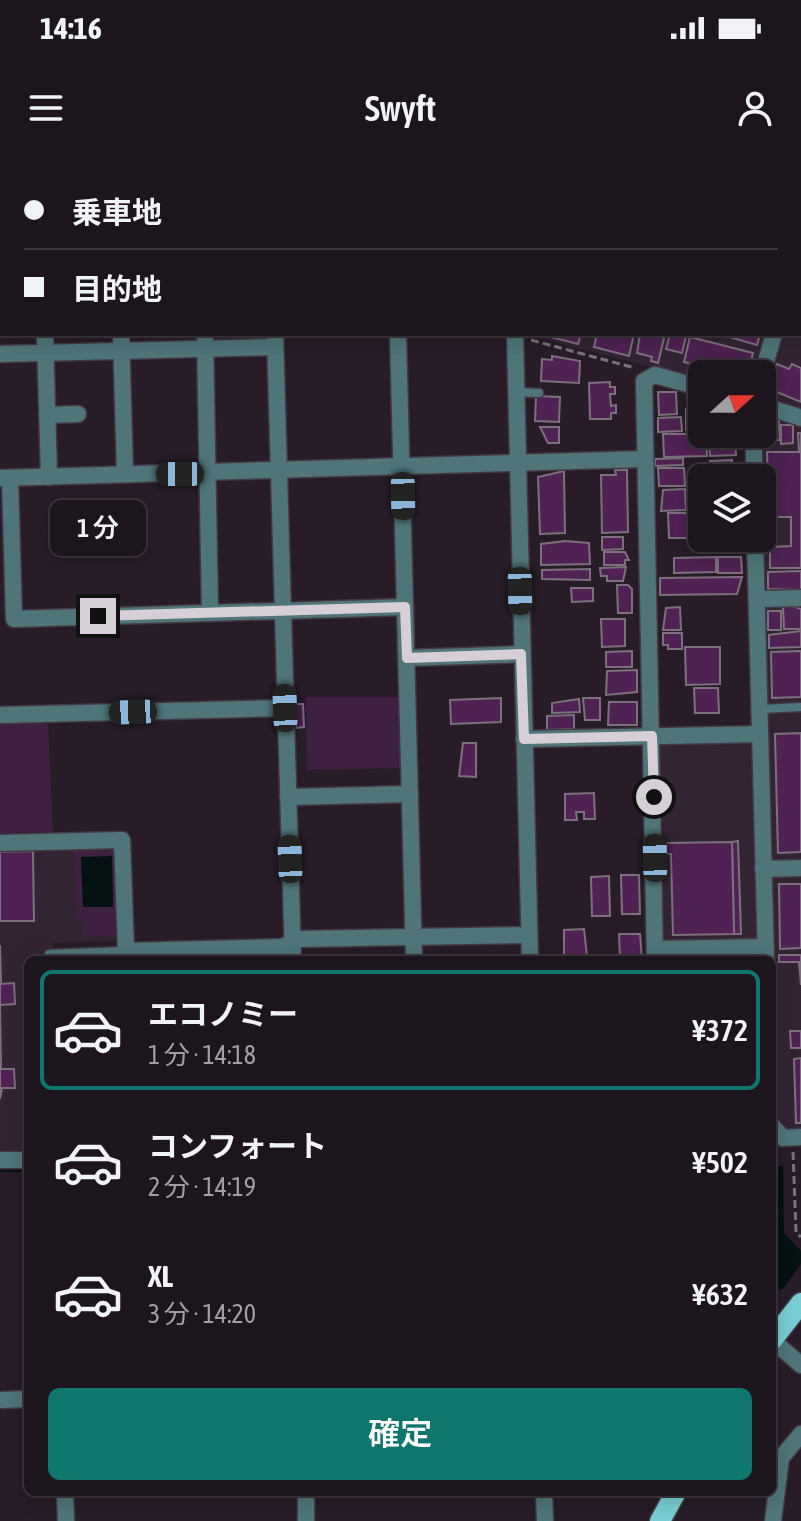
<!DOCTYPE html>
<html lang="ja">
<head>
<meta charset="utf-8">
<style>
	:root { --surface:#1d151e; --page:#251e27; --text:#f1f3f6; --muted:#a09fa4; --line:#3b343c; --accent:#0f766e }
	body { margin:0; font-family:"Asap Condensed","Noto Sans JP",sans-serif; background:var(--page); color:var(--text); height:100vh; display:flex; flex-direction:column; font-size:30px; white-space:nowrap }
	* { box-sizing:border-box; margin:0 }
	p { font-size:26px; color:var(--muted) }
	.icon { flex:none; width:44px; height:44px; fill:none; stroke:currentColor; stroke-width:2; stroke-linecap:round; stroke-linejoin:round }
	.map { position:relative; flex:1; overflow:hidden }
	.drawer { position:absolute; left:24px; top:796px; width:752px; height:540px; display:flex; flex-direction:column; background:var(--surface); border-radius:12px; box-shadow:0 4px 20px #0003,0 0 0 2px var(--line) }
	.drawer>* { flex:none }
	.top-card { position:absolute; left:0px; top:0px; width:802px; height:176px; box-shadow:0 4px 20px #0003,0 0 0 2px var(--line); display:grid; align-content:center; height:176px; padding:0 24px; background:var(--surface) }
	.needle { width:52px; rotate:69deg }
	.buttons { position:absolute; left:688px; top:200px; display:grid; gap:16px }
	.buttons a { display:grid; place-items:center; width:88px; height:88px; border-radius:12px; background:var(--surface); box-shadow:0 4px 20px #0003,0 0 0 2px var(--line); font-size:40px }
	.end { position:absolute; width:36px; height:36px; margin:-18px; border:10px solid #d6cfd7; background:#111; box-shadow:0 0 0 4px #111 }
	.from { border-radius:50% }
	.bubble { position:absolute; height:56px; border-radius:12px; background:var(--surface); box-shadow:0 4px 20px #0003,0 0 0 2px var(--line); font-size:26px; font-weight:600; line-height:56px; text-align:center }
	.car { position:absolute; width:24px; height:48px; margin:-24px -12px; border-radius:10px; box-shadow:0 0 6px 2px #0007; background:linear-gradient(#222 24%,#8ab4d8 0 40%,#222 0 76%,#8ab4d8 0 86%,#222 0) }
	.top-card b { display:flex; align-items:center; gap:28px; height:76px; font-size:30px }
	.top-card b+b { border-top:2px solid var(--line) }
	.top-card i { width:20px; height:20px; background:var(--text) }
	ul { padding:14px 0 0; list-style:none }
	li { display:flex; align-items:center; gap:24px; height:120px; margin:0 16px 12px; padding:0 8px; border:4px solid transparent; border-radius:12px }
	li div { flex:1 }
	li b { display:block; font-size:30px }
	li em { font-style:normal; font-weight:600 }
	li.current { border-color:var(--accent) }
	li>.icon { width:72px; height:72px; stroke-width:1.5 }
	.button { display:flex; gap:16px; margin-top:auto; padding:16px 24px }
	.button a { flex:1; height:92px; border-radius:12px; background:var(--accent); color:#fff; font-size:32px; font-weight:600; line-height:92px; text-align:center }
	.status { display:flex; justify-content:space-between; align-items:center; height:56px; padding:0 40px; background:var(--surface); direction:ltr }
	.status svg { height:22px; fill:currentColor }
	header { display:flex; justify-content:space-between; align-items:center; height:104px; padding:0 24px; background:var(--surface); font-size:36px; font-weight:600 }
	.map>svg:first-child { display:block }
</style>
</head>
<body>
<div class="status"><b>14:16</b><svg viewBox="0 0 49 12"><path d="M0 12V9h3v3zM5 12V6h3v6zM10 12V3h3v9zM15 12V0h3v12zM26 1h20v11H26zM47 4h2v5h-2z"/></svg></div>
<header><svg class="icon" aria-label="menu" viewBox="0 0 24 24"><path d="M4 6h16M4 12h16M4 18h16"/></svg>Swyft<svg class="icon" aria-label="person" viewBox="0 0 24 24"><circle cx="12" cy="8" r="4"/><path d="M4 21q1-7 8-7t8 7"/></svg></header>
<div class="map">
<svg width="801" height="1361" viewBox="0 0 801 1361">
	<rect width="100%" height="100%" fill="#271c28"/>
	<g fill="#332434">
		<polygon points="801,132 801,249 770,237 764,227 781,174 800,174"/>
		<polygon points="535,174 764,174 752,214 702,214 702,220 535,177"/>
		<polygon points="768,254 801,267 801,432 764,433 762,259"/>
		<polygon points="801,443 801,699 771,700 764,444"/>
		<polygon points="752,581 758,780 664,782 659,584"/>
		<polygon points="113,685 120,778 115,781 53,783 53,800 28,800 28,990 0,990 0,687"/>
		<polygon points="772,716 801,716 801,970 778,970"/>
	</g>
	<g fill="#3e2141">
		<polygon points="306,537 400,537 401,608 307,610"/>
		<polygon points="48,562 53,672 0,673 0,563"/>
		<polygon points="115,685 121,776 83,777 83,761 77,759 74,686"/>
	</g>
	<g fill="#051113">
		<polygon points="112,696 113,747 83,747 81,697"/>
		<polygon points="772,1006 783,1006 784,1073 801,1091 801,1104 783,1129 772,1131"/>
	</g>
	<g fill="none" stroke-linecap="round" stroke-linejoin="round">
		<polyline stroke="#051113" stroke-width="4" points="0,1010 28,1010"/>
	</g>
	<g fill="#4f2253" stroke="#7d6f7e" stroke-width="2">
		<polygon points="539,174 581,174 578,184"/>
		<polygon points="597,174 634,174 629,196 594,187"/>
		<polygon points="640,174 665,174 658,203 651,201 652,197 637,193"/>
		<polygon points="670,174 686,176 682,193 666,189"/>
		<polygon points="719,174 760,174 757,185"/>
		<polygon points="690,177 753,193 750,204 744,203 742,214 730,214 684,202"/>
		<polygon points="552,196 580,201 579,223 541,221 542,199 552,200"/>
		<polygon points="777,204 789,209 792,204 801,208 801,242 767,228"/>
		<polygon points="610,222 610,227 615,227 615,234 610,234 611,246 616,245 616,253 611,253 611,259 590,259 589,223"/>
		<polygon points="658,232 676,232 677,254 659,255"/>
		<polygon points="536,236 560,237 559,262 535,261"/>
		<rect x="686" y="249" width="16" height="21"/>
		<polygon points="681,257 682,271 658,272 658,258"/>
		<polygon points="779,260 780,280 765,280 764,261"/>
		<polygon points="781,265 793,265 793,283 781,284"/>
		<polygon points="540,267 559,267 559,283 548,283"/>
		<polygon points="798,273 801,273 801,408 770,408 770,387 791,386 791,357 769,357 767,292 799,292"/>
		<polygon points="663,274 706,274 707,296 664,297"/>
		<polygon points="735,274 736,295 710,296 709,275"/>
		<polygon points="683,298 683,305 655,306 655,299"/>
		<polygon points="732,300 732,318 711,318 710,301"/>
		<polygon points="658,308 684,308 685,326 659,326"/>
		<polygon points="615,310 627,310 628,372 602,373 601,315 616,315"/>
		<polygon points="564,311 565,373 540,374 538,317"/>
		<polygon points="685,329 686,350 661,351 663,330"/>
		<polygon points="668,353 702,353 702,378 669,378"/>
		<polygon points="602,377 623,377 623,389 602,390"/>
		<polygon points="565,381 589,383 590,404 541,405 541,384"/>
		<polygon points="604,392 625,392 629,400 625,400 625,405 604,405"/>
		<polygon points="716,397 716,412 674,413 674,398"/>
		<polygon points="718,397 741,397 742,413 718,413"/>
		<polygon points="626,407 623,421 607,421 607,416 601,416 600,408"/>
		<polygon points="590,409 590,420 542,419 542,410"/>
		<polygon points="801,411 801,430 768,429 768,412"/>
		<polygon points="742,417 737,434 660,435 660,418"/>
		<polygon points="617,425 628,425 632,429 632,453 618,453"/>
		<polygon points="571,428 593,428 593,441 572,442"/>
		<polygon points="793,446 801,449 801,469 784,469 783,447"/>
		<polygon points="680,447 681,470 663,470 666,448"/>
		<rect x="768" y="451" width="13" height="19"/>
		<polygon points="601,459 625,459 625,486 602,487"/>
		<polygon points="801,471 801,487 769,488 769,475"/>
		<polygon points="663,473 682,473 682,489 668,489 668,485 663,485"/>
		<polygon points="685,487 720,487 720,524 686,525"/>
		<polygon points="632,491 632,507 606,507 606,492"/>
		<polygon points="801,491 801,537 772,538 771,492"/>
		<polygon points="637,510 637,532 606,535 607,511"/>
		<polygon points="694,528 718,528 719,553 695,553"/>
		<polygon points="501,538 501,562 451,564 450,540"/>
		<polygon points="583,538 600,538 600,560 585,560"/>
		<polygon points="579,539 580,552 552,553 552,543"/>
		<polygon points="609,542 637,542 637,565 608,565"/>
		<polygon points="292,544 303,544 304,567 296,568"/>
		<polygon points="574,555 574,569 547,570 547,556"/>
		<polygon points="801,573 801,692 778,693 775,574"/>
		<polygon points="463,583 476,583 476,617 459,616"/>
		<polygon points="594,633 595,659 584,659 584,652 576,652 577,660 565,660 565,634"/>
		<polygon points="738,681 741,774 734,774 732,682"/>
		<polygon points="732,682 734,774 673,775 671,694 665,694 665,683"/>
		<polygon points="33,691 34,761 0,761 0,692"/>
		<polygon points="621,715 639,715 640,754 622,754"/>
		<polygon points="609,716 610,756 592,756 591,717"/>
		<polygon points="779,724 801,724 801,788 780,789"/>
		<polygon points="584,769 587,796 564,797 564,770"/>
		<polygon points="619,774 640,774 642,800 620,800"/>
		<polygon points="0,785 1,824 14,823 15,844 0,845"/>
		<polygon points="779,795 801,795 801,825 799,802 779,802"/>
		<polygon points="0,846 1,909 14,909 15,928 2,928 0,939"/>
		<polygon points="790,871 801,871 801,888 791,888"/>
		<polygon points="801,898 801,963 796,963 794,899"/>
	</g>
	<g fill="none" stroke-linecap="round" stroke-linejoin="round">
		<g stroke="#433944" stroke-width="11">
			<g id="service">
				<polyline points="241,2 242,0"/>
				<polyline points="278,2 278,0"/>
				<polyline points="516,232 539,233"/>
				<polyline points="760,549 801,547"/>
				<polyline points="49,794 125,791"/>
			</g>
		</g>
		<g stroke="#433944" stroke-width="19">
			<g id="minor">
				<polyline points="185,2 185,0"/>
				<polyline points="0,23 2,18"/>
				<polyline points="45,174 49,317"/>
				<polyline points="121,174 125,314"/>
				<polyline points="205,174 210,453"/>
				<polyline points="275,174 293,800"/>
				<polyline points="398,174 414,800"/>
				<polyline points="0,194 275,187"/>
				<polyline points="762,215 774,174"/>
				<polyline points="762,245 801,258"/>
				<polyline points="47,255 78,254"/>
				<polyline points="754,274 754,318"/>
				<polyline points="0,318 645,299"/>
				<polyline points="10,318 14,459 405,447"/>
				<polyline points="755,378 766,800"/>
				<polyline points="757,439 801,438"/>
				<polyline points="407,498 521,494"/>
				<polyline points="0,555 285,548"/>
				<polyline points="524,579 760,574"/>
				<polyline points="288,637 410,634"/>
				<polyline points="0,683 122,680 126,791 282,787 299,779 529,775"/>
				<polyline points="763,709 801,708"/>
				<polyline points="658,789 765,787"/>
				<polyline points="655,800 644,221 655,215 702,228"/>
				<polyline points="772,966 783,978 801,977"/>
				<polyline points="0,1000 28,1000"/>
				<polyline points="772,1180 801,1205"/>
				<polyline points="0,1240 28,1239"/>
				<polyline points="65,1332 66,1361"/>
				<polyline points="306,1332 306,1361"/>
				<polyline points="544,1332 545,1361"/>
				<polyline points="773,1361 781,1298 801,1274"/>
			</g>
		</g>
		<g stroke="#433944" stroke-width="19">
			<g id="tertiary">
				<polyline points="305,0 315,2"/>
				<polyline points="401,0 410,2"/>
				<polyline points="510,0 510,2"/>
				<polyline points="800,86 801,83"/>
				<polyline points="800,112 801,112"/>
				<polyline points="515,174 530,800"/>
			</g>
		</g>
		<g stroke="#433944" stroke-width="23">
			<g id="primary">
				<polyline points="772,1180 801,1143"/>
				<polyline points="660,1361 676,1332"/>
			</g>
		</g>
		<g stroke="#7a717b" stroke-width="3" stroke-dasharray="8 4" stroke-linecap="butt">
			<polyline points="585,0 585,2"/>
			<polyline points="531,180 635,208"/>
			<polyline points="793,992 796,1072 801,1077"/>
		</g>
		<use href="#service" stroke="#4f7579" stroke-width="8"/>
		<use href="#minor" stroke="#4f7579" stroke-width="16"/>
		<use href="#tertiary" stroke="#4f7579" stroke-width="16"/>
		<use href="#primary" stroke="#78ccd3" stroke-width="20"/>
	</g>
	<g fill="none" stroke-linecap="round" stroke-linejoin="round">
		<polyline stroke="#d6cfd7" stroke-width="10" points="98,456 405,447 407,498 521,494 524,579 652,576 654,637"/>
	</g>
</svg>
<div class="buttons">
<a><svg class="needle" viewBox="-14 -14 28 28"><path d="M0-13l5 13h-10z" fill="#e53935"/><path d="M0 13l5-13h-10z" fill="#a09fa4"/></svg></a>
<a><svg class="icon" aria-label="layers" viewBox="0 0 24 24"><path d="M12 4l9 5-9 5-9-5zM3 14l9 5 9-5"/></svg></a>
</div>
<i class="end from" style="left:654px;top:637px"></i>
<i class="end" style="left:98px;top:456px"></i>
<div class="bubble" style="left:50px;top:340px;width:96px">1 分</div>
<i class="car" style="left:180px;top:314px;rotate:270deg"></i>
<i class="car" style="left:403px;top:336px;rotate:179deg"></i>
<i class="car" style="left:520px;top:431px;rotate:179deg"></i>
<i class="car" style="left:285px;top:548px;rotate:358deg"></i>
<i class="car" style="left:133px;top:552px;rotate:268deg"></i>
<i class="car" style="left:655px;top:698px;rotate:359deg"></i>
<i class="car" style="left:290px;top:699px;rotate:358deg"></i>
<div class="top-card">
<b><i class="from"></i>乗車地</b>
<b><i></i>目的地</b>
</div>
<section class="drawer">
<ul>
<li class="current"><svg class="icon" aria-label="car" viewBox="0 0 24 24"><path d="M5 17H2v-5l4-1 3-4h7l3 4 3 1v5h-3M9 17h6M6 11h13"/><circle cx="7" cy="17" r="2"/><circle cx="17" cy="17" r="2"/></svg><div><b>エコノミー</b><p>1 分 · 14:18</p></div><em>¥372</em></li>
<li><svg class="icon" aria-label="car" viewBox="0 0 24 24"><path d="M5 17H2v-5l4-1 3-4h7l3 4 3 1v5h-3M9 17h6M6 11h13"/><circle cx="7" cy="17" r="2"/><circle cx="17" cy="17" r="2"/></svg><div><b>コンフォート</b><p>2 分 · 14:19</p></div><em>¥502</em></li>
<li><svg class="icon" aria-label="car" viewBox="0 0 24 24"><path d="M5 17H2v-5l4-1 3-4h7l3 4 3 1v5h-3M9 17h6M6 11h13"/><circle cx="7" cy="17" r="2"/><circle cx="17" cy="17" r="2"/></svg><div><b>XL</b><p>3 分 · 14:20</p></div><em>¥632</em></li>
</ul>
<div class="button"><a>確定</a></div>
</section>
</div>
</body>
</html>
